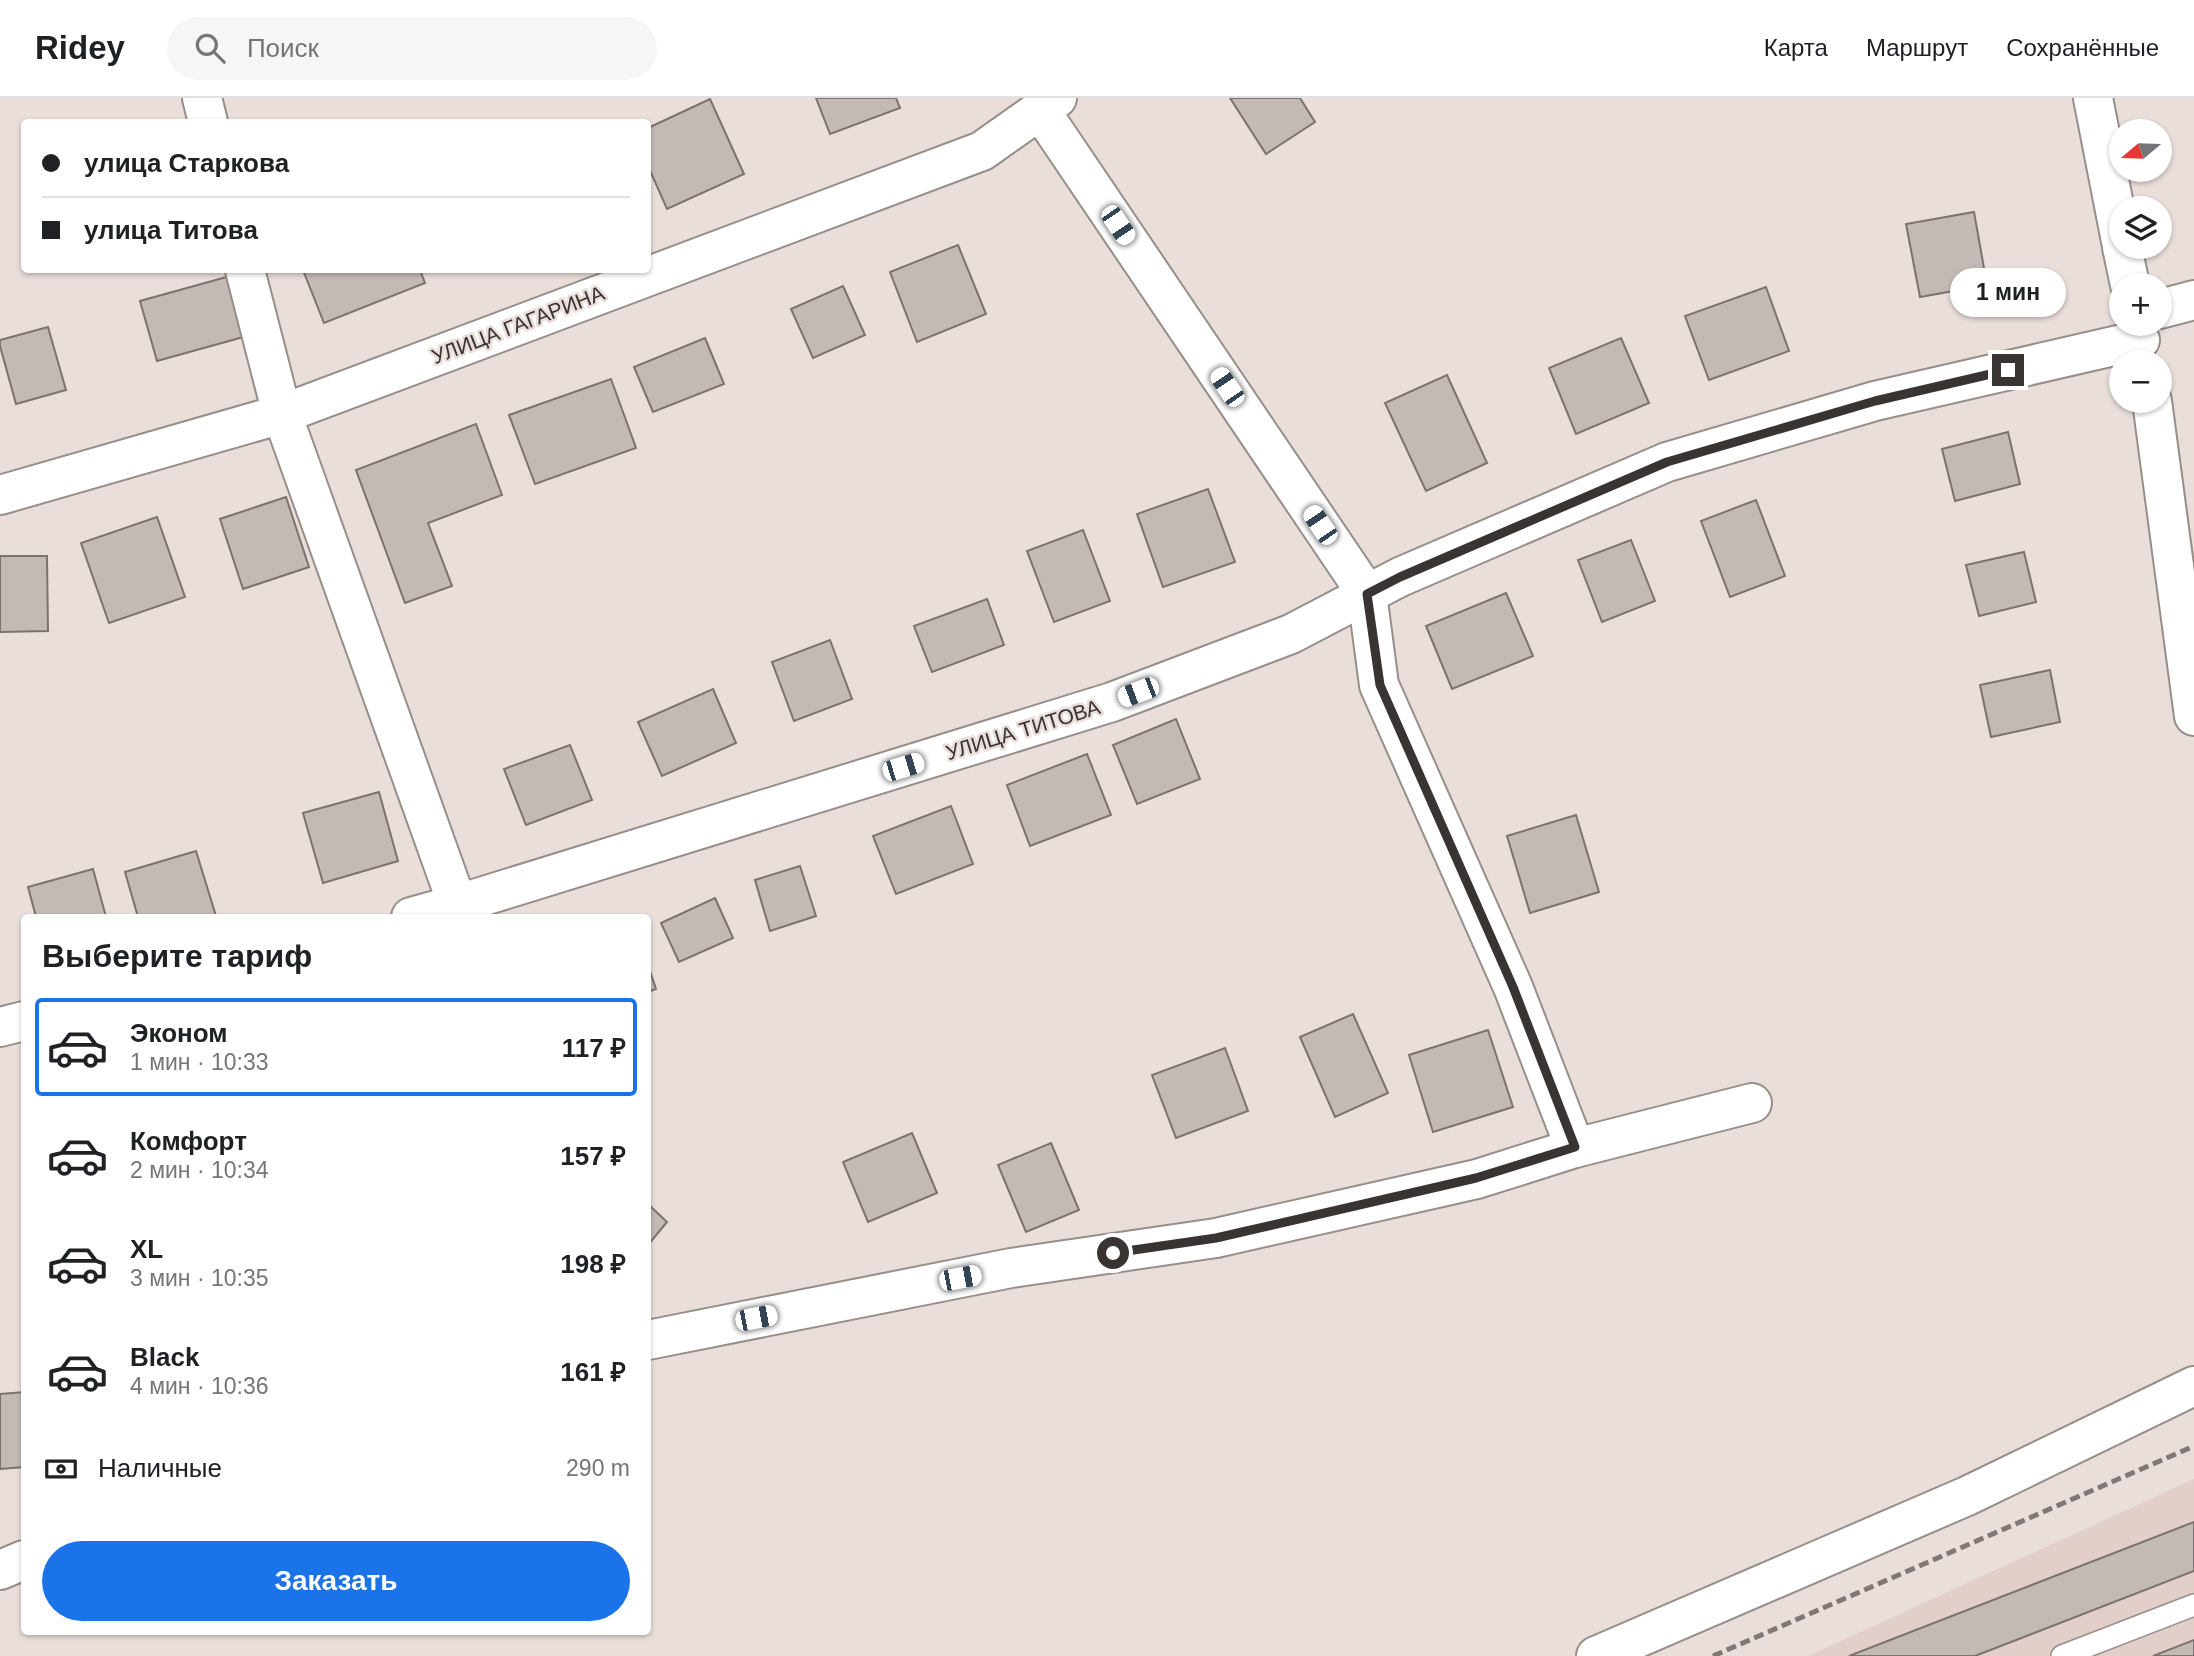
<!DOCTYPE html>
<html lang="ru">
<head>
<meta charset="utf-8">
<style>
	:root { --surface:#fff; --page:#f6f6f6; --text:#202124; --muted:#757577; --line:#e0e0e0; --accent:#1a73e8 }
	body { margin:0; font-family:Arial,sans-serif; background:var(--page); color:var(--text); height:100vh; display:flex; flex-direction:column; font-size:26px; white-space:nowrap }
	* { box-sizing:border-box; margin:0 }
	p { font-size:23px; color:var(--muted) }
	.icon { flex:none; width:38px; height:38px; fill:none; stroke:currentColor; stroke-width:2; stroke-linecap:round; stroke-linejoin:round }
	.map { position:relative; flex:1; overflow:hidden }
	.side { position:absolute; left:21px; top:816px; width:630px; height:721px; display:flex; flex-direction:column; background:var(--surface); border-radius:7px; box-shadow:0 2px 5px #0004 }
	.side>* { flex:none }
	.hud { position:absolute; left:21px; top:21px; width:630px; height:154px; border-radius:7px; box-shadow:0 2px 5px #0004; display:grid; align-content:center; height:154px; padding:0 21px; background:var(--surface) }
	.needle { width:46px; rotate:251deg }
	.controls { position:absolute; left:2109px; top:21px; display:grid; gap:14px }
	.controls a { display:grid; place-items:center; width:63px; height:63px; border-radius:50%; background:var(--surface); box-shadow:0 2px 5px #0004; font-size:35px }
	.end { position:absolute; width:32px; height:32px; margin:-16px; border:9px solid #393433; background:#fff; box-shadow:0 0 0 4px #fff }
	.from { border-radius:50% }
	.bubble { position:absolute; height:49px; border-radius:24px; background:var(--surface); box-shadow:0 2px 5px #0004; font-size:23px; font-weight:600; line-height:49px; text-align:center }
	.car { position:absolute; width:21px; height:42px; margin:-21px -10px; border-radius:9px; box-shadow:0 0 5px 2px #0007; background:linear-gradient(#fff 24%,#345 0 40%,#fff 0 76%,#345 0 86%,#fff 0) }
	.hud b { display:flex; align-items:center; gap:24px; height:66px; font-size:26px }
	.hud b+b { border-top:2px solid var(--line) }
	.hud i { width:18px; height:18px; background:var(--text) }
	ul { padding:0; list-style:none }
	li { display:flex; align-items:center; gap:21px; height:98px; margin:0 14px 10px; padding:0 7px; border:4px solid transparent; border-radius:7px }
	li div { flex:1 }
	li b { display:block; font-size:26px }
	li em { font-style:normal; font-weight:600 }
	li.on { border-color:var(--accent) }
	li>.icon { width:63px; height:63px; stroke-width:1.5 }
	h2 { padding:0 21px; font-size:32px; line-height:84px }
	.pay { display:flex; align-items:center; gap:18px; height:77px; padding:0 21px; font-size:26px }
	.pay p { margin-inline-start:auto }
	.button { display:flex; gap:14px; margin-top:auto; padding:14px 21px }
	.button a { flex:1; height:80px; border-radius:42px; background:var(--accent); color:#fff; font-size:28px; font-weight:600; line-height:80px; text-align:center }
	header { display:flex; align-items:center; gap:42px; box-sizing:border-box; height:98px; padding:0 35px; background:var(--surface); border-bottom:2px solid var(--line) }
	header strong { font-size:33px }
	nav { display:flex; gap:38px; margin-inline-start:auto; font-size:24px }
	.search { width:490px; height:63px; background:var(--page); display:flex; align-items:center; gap:18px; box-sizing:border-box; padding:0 24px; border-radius:38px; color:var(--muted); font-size:26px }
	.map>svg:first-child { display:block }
</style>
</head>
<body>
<header>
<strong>Ridey</strong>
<div class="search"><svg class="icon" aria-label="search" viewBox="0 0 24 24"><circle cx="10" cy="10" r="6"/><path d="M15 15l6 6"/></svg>Поиск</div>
<nav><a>Карта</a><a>Маршрут</a><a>Сохранённые</a></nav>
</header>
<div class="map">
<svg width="2194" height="1558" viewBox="0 0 2194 1558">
	<rect width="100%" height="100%" fill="#e9deda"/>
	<polygon fill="#e2cfc9" points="2194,1381 2194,1558 1808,1558"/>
	<g fill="#c3b9b5" stroke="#7c726f" stroke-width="2">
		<polygon points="816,0 896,0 900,10 830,36"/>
		<polygon points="1230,0 1300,0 1315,24 1266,56"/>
		<polygon points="710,1 744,76 667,111 648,68 648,30"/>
		<polygon points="1974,114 1987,187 1920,199 1906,126"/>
		<polygon points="958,147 986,216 917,244 890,174"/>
		<polygon points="303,172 420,172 425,185 324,225"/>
		<polygon points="230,178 247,238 157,263 140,203"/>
		<polygon points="843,188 865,237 813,260 791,211"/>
		<polygon points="1766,189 1789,253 1709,282 1685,218"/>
		<polygon points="48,229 66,292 16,306 0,248 0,242"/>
		<polygon points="705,240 724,286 653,314 634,269"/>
		<polygon points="1621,240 1649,305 1576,336 1549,270"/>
		<polygon points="1447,277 1487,365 1426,393 1385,305"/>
		<polygon points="611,281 636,350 535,386 509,317"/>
		<polygon points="476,326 502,397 428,425 452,488 405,505 356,372"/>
		<polygon points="2008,334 2020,386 1955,403 1942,351"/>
		<polygon points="1208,391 1235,464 1163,489 1137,416"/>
		<polygon points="286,399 309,469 243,491 220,421"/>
		<polygon points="1756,402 1785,478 1730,499 1701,423"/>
		<polygon points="157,419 185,499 109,525 81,445"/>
		<polygon points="1083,432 1110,503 1054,524 1027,453"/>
		<polygon points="1631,442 1655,503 1602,524 1578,462"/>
		<polygon points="2024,454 2036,504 1979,518 1966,467"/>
		<polygon points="0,458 47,458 48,533 0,534"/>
		<polygon points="1506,495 1533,558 1452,591 1426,528"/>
		<polygon points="987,501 1004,547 932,574 914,528"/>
		<polygon points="830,542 852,601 794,623 772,564"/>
		<polygon points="2050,572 2060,624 1991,639 1980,587"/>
		<polygon points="713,591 736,645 662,678 638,624"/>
		<polygon points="1176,621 1200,681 1137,706 1113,647"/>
		<polygon points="570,647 592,702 526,727 504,671"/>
		<polygon points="1087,656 1111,717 1030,748 1007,687"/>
		<polygon points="379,694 398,763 323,785 303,715"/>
		<polygon points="951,708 973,766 896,796 873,738"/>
		<polygon points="1576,717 1599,794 1530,815 1507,738"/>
		<polygon points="196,753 216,818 138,819 125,774"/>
		<polygon points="800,768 816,818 770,833 755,782"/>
		<polygon points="93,771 106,819 36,819 28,789"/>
		<polygon points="715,800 733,840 679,864 661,825"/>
		<polygon points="648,867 656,891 648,894"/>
		<polygon points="1353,916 1388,995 1335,1019 1300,939"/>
		<polygon points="1488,932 1513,1009 1433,1034 1409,957"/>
		<polygon points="1225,950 1248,1013 1176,1040 1152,977"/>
		<polygon points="912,1035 937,1095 868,1124 843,1064"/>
		<polygon points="1051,1045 1079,1112 1026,1134 998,1067"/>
		<polygon points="648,1106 667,1124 648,1147"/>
		<polygon points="24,1294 24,1369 0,1371 0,1296"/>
		<polygon points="2194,1424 2194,1473 1975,1558 1849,1558"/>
		<polygon points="2194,1542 2194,1558 2153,1558"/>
	</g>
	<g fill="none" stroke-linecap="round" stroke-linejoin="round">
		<g stroke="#978e8a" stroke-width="24">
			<polyline id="lane" points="2062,1558 2194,1507"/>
		</g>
		<g stroke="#978e8a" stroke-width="42">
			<g id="street">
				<polyline points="202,0 208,24"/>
				<polyline points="2093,0 2121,143"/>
				<polyline points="1040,12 1367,496 1379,587 1513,889 1575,1050"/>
				<polyline points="2122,149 2130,187"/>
				<polyline points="245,172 282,316 462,819"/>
				<polyline points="2160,211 2194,202"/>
				<polyline points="2152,303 2194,618"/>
				<polyline points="0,397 282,316 982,53 1057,0"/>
				<polyline points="411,819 458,806 1112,604 1291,536 1400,479 1667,364 1875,303 2140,242"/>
				<polyline points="0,929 24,923"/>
				<polyline points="648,1242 1011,1170 1216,1140 1477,1081 1575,1050 1752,1005"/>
				<polyline points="0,1472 24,1462"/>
				<polyline points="1596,1558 1967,1398 2194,1288"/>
			</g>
		</g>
		<use href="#lane" stroke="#fff" stroke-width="21"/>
		<use href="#street" stroke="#fff" stroke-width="38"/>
		<polyline stroke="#7f7876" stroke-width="5" stroke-dasharray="10 5" stroke-linecap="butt" points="1713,1558 2194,1348"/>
	</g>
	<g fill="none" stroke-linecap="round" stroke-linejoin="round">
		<polyline stroke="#393433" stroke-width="9" points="1113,1155 1216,1140 1476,1080 1575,1049 1513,889 1380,587 1367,496 1400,479 1667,364 1875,303 2008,272"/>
	</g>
	<g text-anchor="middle" stroke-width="5" stroke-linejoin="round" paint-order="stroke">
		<g font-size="21" fill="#393433" stroke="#e9deda">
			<text transform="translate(518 227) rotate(-21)" y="7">УЛИЦА ГАГАРИНА</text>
			<text transform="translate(1023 632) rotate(-17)" y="7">УЛИЦА ТИТОВА</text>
		</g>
	</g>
</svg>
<div class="controls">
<a><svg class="needle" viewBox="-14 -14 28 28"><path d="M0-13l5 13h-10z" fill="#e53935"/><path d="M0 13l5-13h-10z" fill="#757577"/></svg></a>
<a><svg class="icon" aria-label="layers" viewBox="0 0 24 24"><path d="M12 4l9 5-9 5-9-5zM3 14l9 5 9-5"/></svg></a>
<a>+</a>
<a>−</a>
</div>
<i class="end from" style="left:1113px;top:1155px"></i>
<i class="end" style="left:2008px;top:272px"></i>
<div class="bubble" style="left:1950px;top:170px;width:116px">1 мин</div>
<i class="car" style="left:1118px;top:127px;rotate:146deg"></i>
<i class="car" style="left:1227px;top:289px;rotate:326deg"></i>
<i class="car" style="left:1320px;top:427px;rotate:326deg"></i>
<i class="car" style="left:1138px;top:594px;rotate:249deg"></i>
<i class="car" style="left:903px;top:669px;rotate:73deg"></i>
<i class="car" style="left:960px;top:1180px;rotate:79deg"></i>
<i class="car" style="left:756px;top:1220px;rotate:79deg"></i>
<div class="hud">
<b><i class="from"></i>улица Старкова</b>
<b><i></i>улица Титова</b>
</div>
<section class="side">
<h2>Выберите тариф</h2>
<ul>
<li class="on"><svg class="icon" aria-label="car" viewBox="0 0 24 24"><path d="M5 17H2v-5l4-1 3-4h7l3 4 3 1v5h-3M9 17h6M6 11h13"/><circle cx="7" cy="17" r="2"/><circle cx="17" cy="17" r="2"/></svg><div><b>Эконом</b><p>1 мин · 10:33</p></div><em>117 ₽</em></li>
<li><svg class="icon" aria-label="car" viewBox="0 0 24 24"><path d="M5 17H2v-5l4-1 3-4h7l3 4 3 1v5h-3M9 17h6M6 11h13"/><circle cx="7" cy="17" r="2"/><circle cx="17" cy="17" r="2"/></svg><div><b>Комфорт</b><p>2 мин · 10:34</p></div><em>157 ₽</em></li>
<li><svg class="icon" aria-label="car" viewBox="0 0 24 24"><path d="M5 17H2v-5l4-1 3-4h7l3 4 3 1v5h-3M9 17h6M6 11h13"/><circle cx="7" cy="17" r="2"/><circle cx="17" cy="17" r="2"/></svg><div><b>XL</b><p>3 мин · 10:35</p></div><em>198 ₽</em></li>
<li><svg class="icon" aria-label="car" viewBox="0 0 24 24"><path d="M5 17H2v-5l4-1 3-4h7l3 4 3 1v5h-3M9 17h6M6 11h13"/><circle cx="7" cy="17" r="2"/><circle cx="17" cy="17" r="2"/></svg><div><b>Black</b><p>4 мин · 10:36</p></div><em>161 ₽</em></li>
</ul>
<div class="pay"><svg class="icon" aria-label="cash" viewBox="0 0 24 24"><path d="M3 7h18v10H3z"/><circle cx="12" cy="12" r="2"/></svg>Наличные<p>290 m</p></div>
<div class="button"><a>Заказать</a></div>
</section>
</div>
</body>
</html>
